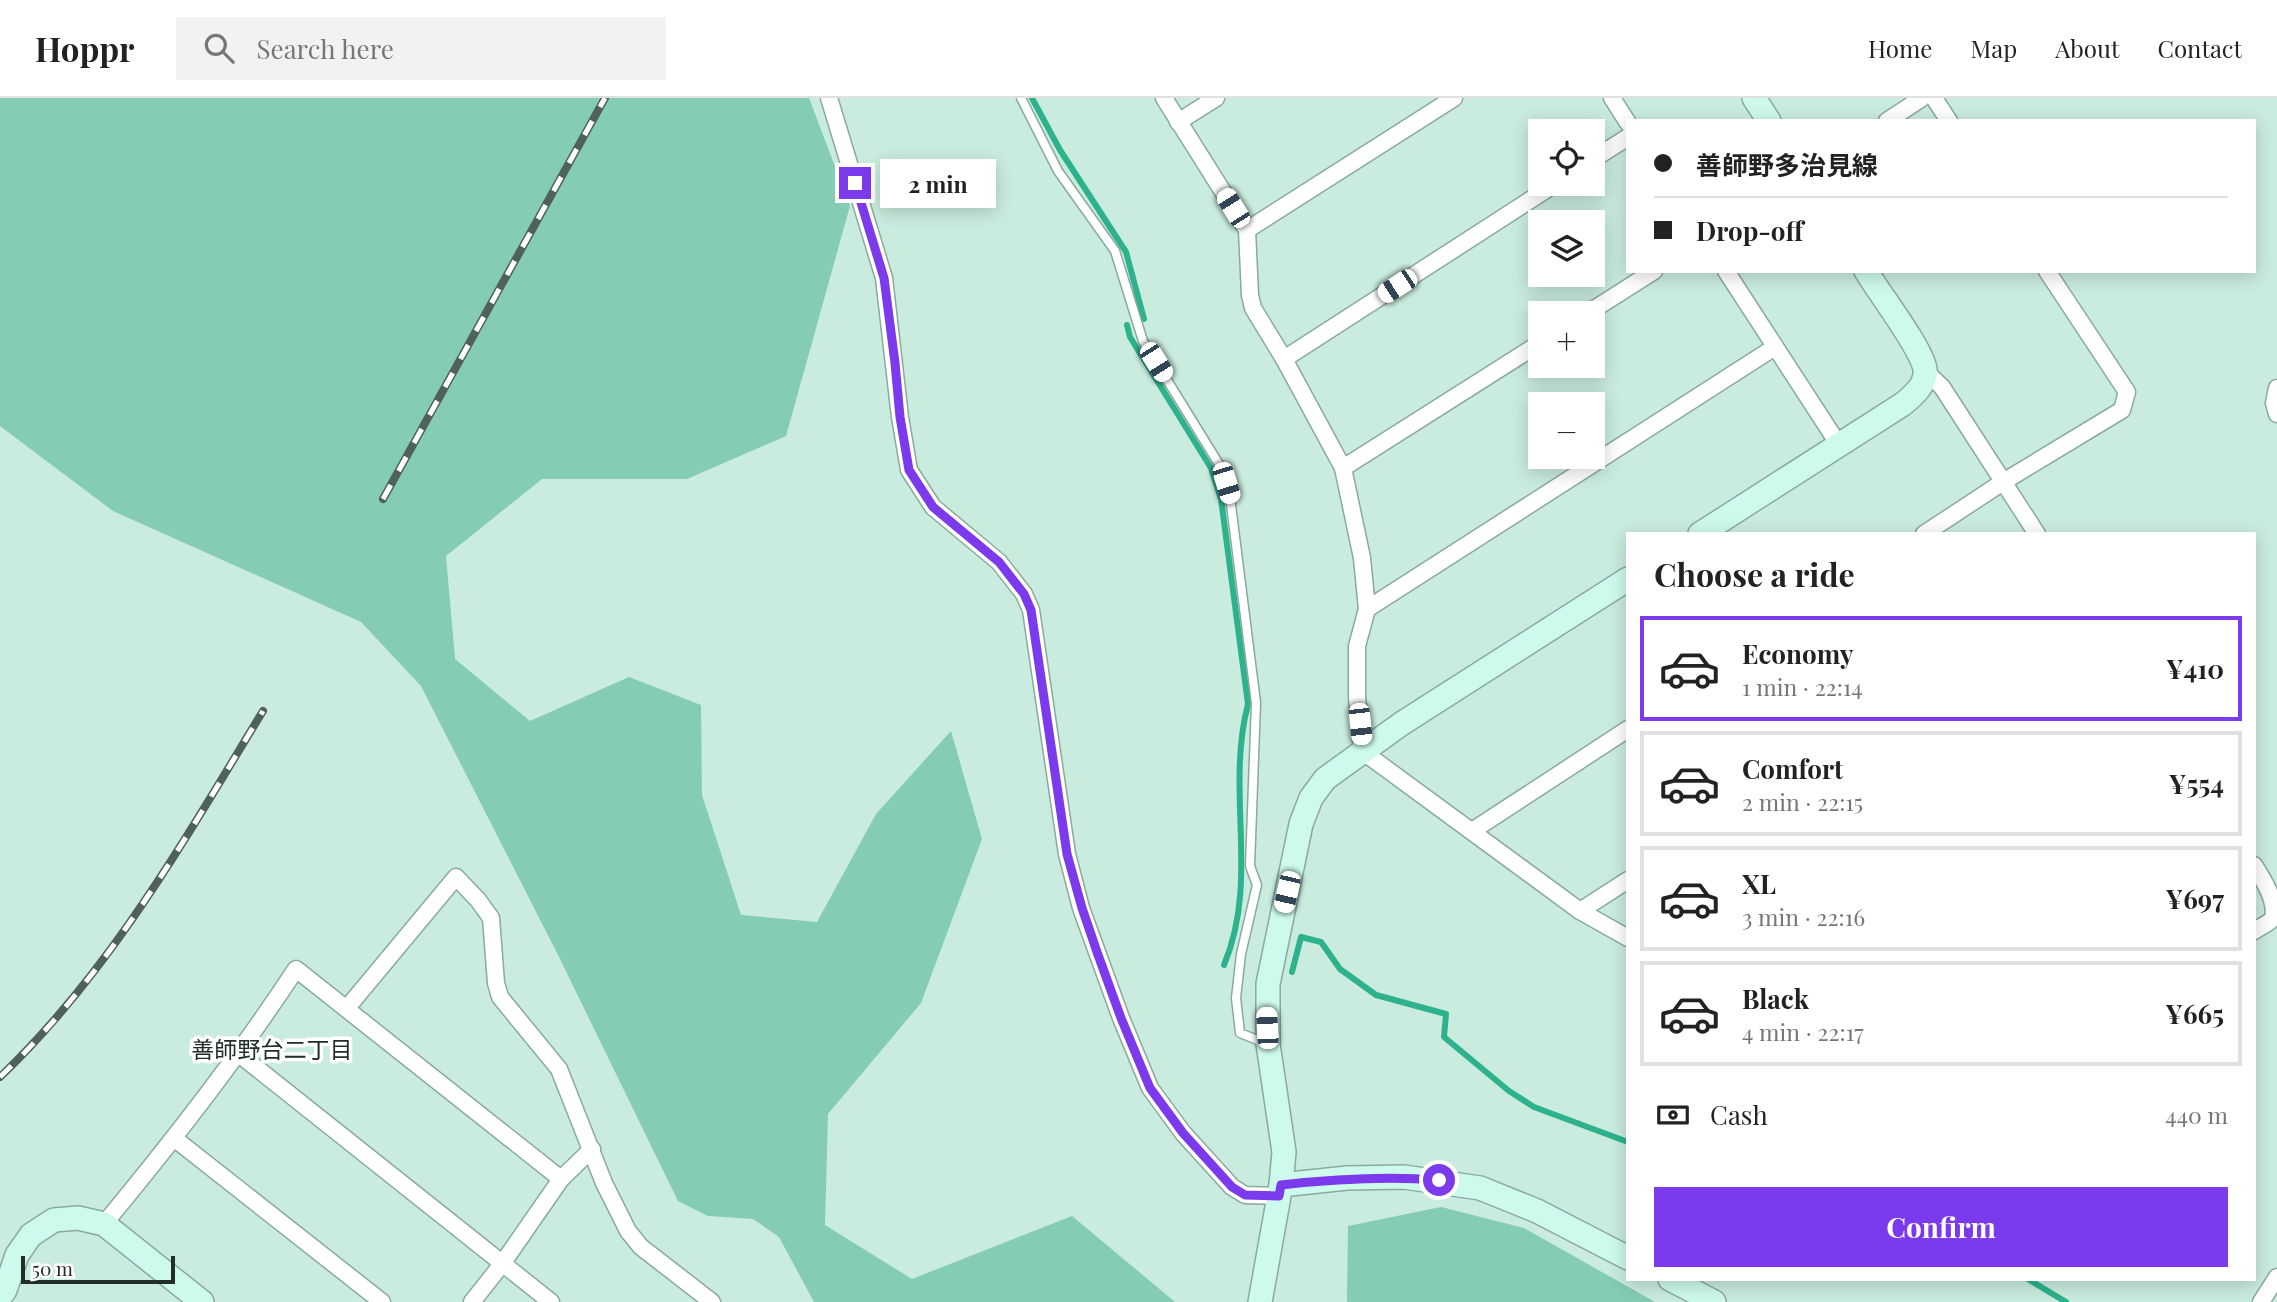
<!DOCTYPE html>
<html lang="en">
<head>
<meta charset="utf-8">
<style>
	:root { --surface:#fff; --page:#f2f2f2; --text:#222; --muted:#767676; --line:#e0e0e0; --accent:#7c3aed }
	body { margin:0; font-family:"Playfair Display","Noto Sans JP",serif; background:var(--page); color:var(--text); height:100vh; display:flex; flex-direction:column; font-size:26px; white-space:nowrap }
	* { box-sizing:border-box; margin:0 }
	p { font-size:23px; color:var(--muted) }
	.icon { flex:none; width:38px; height:38px; fill:none; stroke:currentColor; stroke-width:2; stroke-linecap:round; stroke-linejoin:round }
	.map { position:relative; flex:1; overflow:hidden }
	.side { position:absolute; left:1626px; top:434px; width:630px; height:749px; display:flex; flex-direction:column; background:var(--surface); border-radius:0px; box-shadow:0 4px 18px #0003 }
	.side>* { flex:none }
	.hud { position:absolute; left:1626px; top:21px; width:630px; height:154px; border-radius:0px; box-shadow:0 4px 18px #0003; display:grid; align-content:center; height:154px; padding:0 28px; background:var(--surface) }
	.controls { position:absolute; left:1528px; top:21px; display:grid; gap:14px }
	.controls a { display:grid; place-items:center; width:77px; height:77px; border-radius:0px; background:var(--surface); box-shadow:0 4px 18px #0003; font-size:35px }
	.scale { position:absolute; left:21px; bottom:18px; width:154px; box-sizing:border-box; padding-left:7px; border:4px solid #202d28; border-top:0; font-size:19px; line-height:24px; white-space:nowrap; color:#202d28; -webkit-text-stroke:5px #fff; paint-order:stroke }
	.end { position:absolute; width:32px; height:32px; margin:-16px; border:9px solid #7c3aed; background:#fff; box-shadow:0 0 0 4px #fff }
	.from { border-radius:50% }
	.bubble { position:absolute; height:49px; border-radius:0px; background:var(--surface); box-shadow:0 4px 18px #0003; font-size:23px; font-weight:700; line-height:49px; text-align:center }
	.car { position:absolute; width:21px; height:42px; margin:-21px -10px; border-radius:9px; box-shadow:0 0 5px 2px #0007; background:linear-gradient(#fff 24%,#345 0 40%,#fff 0 76%,#345 0 86%,#fff 0) }
	.hud b { display:flex; align-items:center; gap:24px; height:66px; font-size:26px }
	.hud b+b { border-top:2px solid var(--line) }
	.hud i { width:18px; height:18px; background:var(--text) }
	ul { padding:0; list-style:none }
	li { display:flex; align-items:center; gap:21px; height:105px; margin:0 14px 10px; padding:0 14px; border:4px solid var(--line); border-radius:0px }
	li div { flex:1 }
	li b { display:block; font-size:26px }
	li em { font-style:normal; font-weight:700 }
	li.active { border-color:var(--accent) }
	li>.icon { width:63px; height:63px; stroke-width:1.5 }
	h2 { padding:0 28px; font-size:32px; line-height:84px }
	.pay { display:flex; align-items:center; gap:18px; height:77px; padding:0 28px; font-size:26px }
	.pay p { margin-inline-start:auto }
	.action { display:flex; gap:14px; margin-top:auto; padding:14px 28px }
	.action a { flex:1; height:80px; border-radius:0px; background:var(--accent); color:#fff; font-size:28px; font-weight:700; line-height:80px; text-align:center }
	header { display:flex; align-items:center; gap:42px; box-sizing:border-box; height:98px; padding:0 35px; background:var(--surface); border-bottom:2px solid var(--line) }
	header strong { font-size:33px }
	nav { display:flex; gap:38px; margin-inline-start:auto; font-size:24px }
	.search { width:490px; height:63px; background:var(--page); display:flex; align-items:center; gap:18px; box-sizing:border-box; padding:0 24px; border-radius:0px; color:var(--muted); font-size:26px }
	.map>svg:first-child { display:block }
</style>
</head>
<body>
<header>
<strong>Hoppr</strong>
<div class="search"><svg class="icon" aria-label="search" viewBox="0 0 24 24"><circle cx="10" cy="10" r="6"/><path d="M15 15l6 6"/></svg>Search here</div>
<nav><a>Home</a><a>Map</a><a>About</a><a>Contact</a></nav>
</header>
<div class="map">
<svg width="2277" height="1204" viewBox="0 0 2277 1204">
	<rect width="100%" height="100%" fill="#caecde"/>
	<g fill="#84ccb2">
		<polygon points="0,0 809,0 850,108 786,338 687,381 542,381 446,458 455,561 530,623 629,579 701,607 702,697 741,817 817,824 876,716 951,633 982,741 921,905 828,1016 825,1127 912,1181 1072,1118 1175,1204 814,1204 779,1139 753,1121 708,1118 678,1103 559,859 421,588 361,524 113,413 0,328"/>
		<polygon points="1441,1109 1524,1130 1655,1204 1347,1204 1348,1128"/>
	</g>
	<g fill="none" stroke-linecap="round" stroke-linejoin="round">
		<g stroke="#2db28d" stroke-width="6">
			<polyline points="1032,0 1060,52 1126,154 1144,221"/>
			<path d="M1127,227L1130,239L1211,370L1221,401L1248,606C1225,694 1260,781 1224,867"/>
			<polyline points="1292,874 1301,839 1321,844 1340,871 1376,897 1446,916 1444,939 1509,993 1534,1009 1628,1044"/>
			<polyline points="2028,1181 2066,1204"/>
		</g>
		<g stroke="#89aa9e" stroke-width="11">
			<polyline id="lane" points="1021,0 1058,73 1115,153 1143,243 1222,371 1230,399 1256,605 1250,768 1257,787 1241,856 1236,900 1240,935 1265,945"/>
		</g>
		<g stroke="#89aa9e" stroke-width="19">
			<g id="street">
				<polyline points="829,0 884,180 900,319 909,372 933,409 999,464 1024,496 1031,512 1067,756 1081,810 1121,920 1150,990 1183,1035 1232,1089 1245,1097 1279,1098"/>
				<polyline points="1164,0 1247,132 1250,197 1253,210 1284,261 1343,370 1362,460 1367,511 1357,548 1357,599 1362,653 1580,813 1628,840"/>
				<polyline points="1612,0 1628,25"/>
				<polyline points="1934,0 1949,23"/>
				<polyline points="1887,23 1922,0"/>
				<polyline points="1178,24 1216,0"/>
				<polyline points="1592,62 1628,39"/>
				<polyline points="1247,132 1454,0"/>
				<polyline points="1726,173 1839,347"/>
				<polyline points="1588,215 1654,173"/>
				<polyline points="1284,261 1555,86"/>
				<polyline points="1925,273 1942,289 2037,436"/>
				<polyline points="2277,290 2274,305 2277,316"/>
				<polyline points="1343,370 1540,245"/>
				<polyline points="1924,436 2003,384 2122,312 2127,294 2047,173"/>
				<polyline points="1367,511 1775,249"/>
				<polyline points="1472,733 1628,631"/>
				<path d="M2254,767C2263,781 2277,803 2273,820C2270,825 2260,829 2254,833"/>
				<polyline points="1580,813 1628,782"/>
				<polyline points="347,910 456,779 478,802 491,820 496,885 500,899 559,971 604,1085 628,1133 641,1149 712,1204"/>
				<polyline points="239,956 551,1204"/>
				<polyline points="175,1041 382,1204"/>
				<path d="M104,1126C172,1044 237,961 296,871L561,1081"/>
				<polyline points="472,1204 502,1166 561,1081 592,1051"/>
				<polyline points="2261,1204 2277,1179"/>
			</g>
		</g>
		<g stroke="#89aa9e" stroke-width="26">
			<g id="secondary">
				<polyline points="1754,0 1769,23"/>
				<path d="M1700,436L1903,306C1914,297 1927,286 1925,271C1921,249 1879,195 1866,173"/>
				<polyline points="1281,1087 1284,1054 1268,946 1268,886 1301,726 1311,700 1325,681 1401,626 1628,481"/>
				<polyline points="1670,1181 1714,1204"/>
				<polyline points="0,1199 5,1192 17,1157 31,1137 54,1122 78,1120 104,1126 202,1204"/>
				<polyline points="1260,1204 1281,1087 1347,1080 1404,1079 1480,1090 1537,1113 1628,1160"/>
			</g>
		</g>
		<use href="#lane" stroke="#fff" stroke-width="8"/>
		<use href="#street" stroke="#fff" stroke-width="16"/>
		<use href="#secondary" stroke="#cefaed" stroke-width="23"/>
		<g stroke="#4f615a" stroke-width="8">
			<g id="rail">
				<polyline points="383,401 605,0"/>
				<path d="M0,979C110,874 185,741 263,613"/>
			</g>
		</g>
		<use href="#rail" stroke="#fff" stroke-width="5" stroke-dasharray="16" stroke-linecap="butt"/>
	</g>
	<g fill="none" stroke-linecap="round" stroke-linejoin="round">
		<path stroke="#7c3aed" stroke-width="9" d="M855,85L884,180L895,265L900,319L909,372L933,409L999,464L1024,496L1031,512L1067,756L1082,810L1097,854L1121,920L1150,990L1183,1035L1232,1089L1245,1097L1279,1098L1281,1087C1334,1081 1386,1078 1439,1082"/>
	</g>
	<g text-anchor="middle" stroke-width="7" stroke-linejoin="round" paint-order="stroke">
		<g font-size="23" fill="#202d28" stroke="#fff">
			<text x="272" y="960">善師野台二丁目</text>
		</g>
	</g>
</svg>
<div class="controls">
<a><svg class="icon" aria-label="locate" viewBox="0 0 24 24"><circle cx="12" cy="12" r="6"/><path d="M12 2v4M12 18v4M2 12h4M18 12h4"/></svg></a>
<a><svg class="icon" aria-label="layers" viewBox="0 0 24 24"><path d="M12 4l9 5-9 5-9-5zM3 14l9 5 9-5"/></svg></a>
<a>+</a>
<a>−</a>
</div>
<div class="scale">50 m</div>
<i class="end from" style="left:1439px;top:1082px"></i>
<i class="end" style="left:855px;top:85px"></i>
<div class="bubble" style="left:880px;top:61px;width:116px">2 min</div>
<i class="car" style="left:1233px;top:110px;rotate:328deg"></i>
<i class="car" style="left:1397px;top:188px;rotate:237deg"></i>
<i class="car" style="left:1156px;top:264px;rotate:148deg"></i>
<i class="car" style="left:1226px;top:385px;rotate:163deg"></i>
<i class="car" style="left:1360px;top:626px;rotate:174deg"></i>
<i class="car" style="left:1287px;top:794px;rotate:193deg"></i>
<i class="car" style="left:1267px;top:930px;rotate:357deg"></i>
<div class="hud">
<b><i class="from"></i>善師野多治見線</b>
<b><i></i>Drop-off</b>
</div>
<section class="side">
<h2>Choose a ride</h2>
<ul>
<li class="active"><svg class="icon" aria-label="car" viewBox="0 0 24 24"><path d="M5 17H2v-5l4-1 3-4h7l3 4 3 1v5h-3M9 17h6M6 11h13"/><circle cx="7" cy="17" r="2"/><circle cx="17" cy="17" r="2"/></svg><div><b>Economy</b><p>1 min · 22:14</p></div><em>¥410</em></li>
<li><svg class="icon" aria-label="car" viewBox="0 0 24 24"><path d="M5 17H2v-5l4-1 3-4h7l3 4 3 1v5h-3M9 17h6M6 11h13"/><circle cx="7" cy="17" r="2"/><circle cx="17" cy="17" r="2"/></svg><div><b>Comfort</b><p>2 min · 22:15</p></div><em>¥554</em></li>
<li><svg class="icon" aria-label="car" viewBox="0 0 24 24"><path d="M5 17H2v-5l4-1 3-4h7l3 4 3 1v5h-3M9 17h6M6 11h13"/><circle cx="7" cy="17" r="2"/><circle cx="17" cy="17" r="2"/></svg><div><b>XL</b><p>3 min · 22:16</p></div><em>¥697</em></li>
<li><svg class="icon" aria-label="car" viewBox="0 0 24 24"><path d="M5 17H2v-5l4-1 3-4h7l3 4 3 1v5h-3M9 17h6M6 11h13"/><circle cx="7" cy="17" r="2"/><circle cx="17" cy="17" r="2"/></svg><div><b>Black</b><p>4 min · 22:17</p></div><em>¥665</em></li>
</ul>
<div class="pay"><svg class="icon" aria-label="cash" viewBox="0 0 24 24"><path d="M3 7h18v10H3z"/><circle cx="12" cy="12" r="2"/></svg>Cash<p>440 m</p></div>
<div class="action"><a>Confirm</a></div>
</section>
</div>
</body>
</html>
